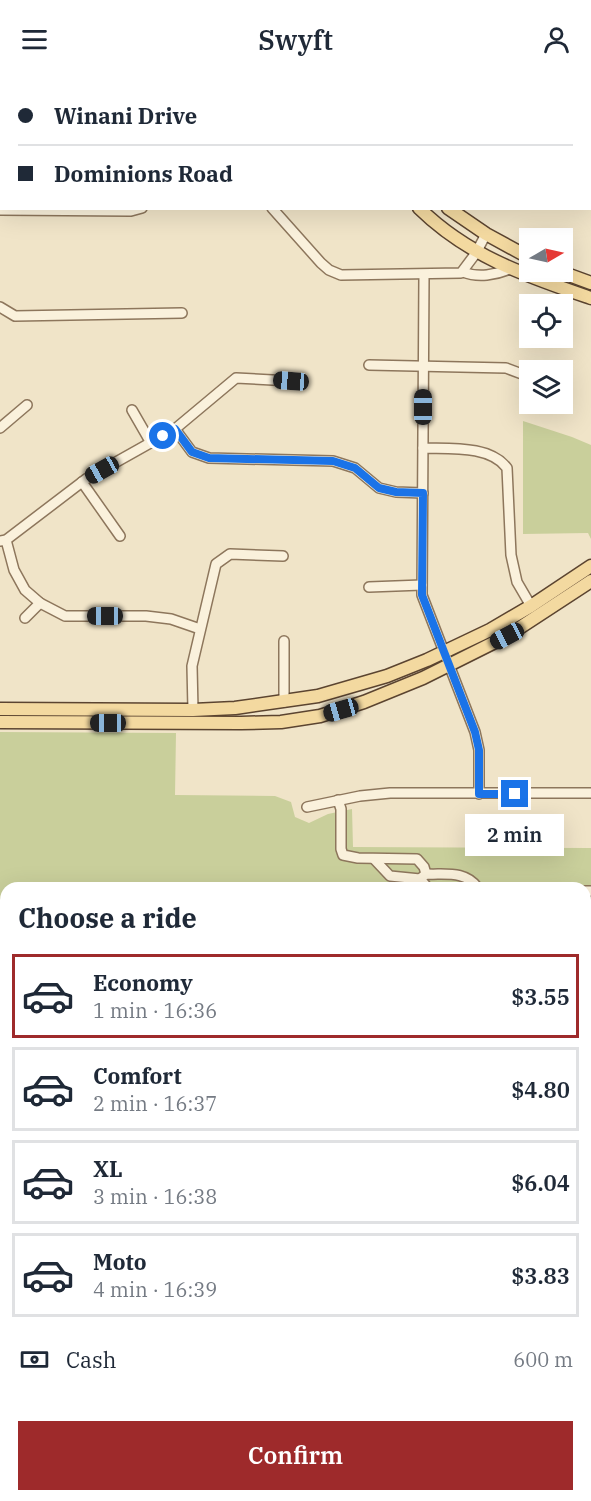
<!DOCTYPE html>
<html lang="en">
<head>
<meta charset="utf-8">
<style>
	:root { --surface:#fff; --page:#f2f2f3; --text:#1f2937; --muted:#747a83; --line:#e0e1e3; --accent:#9e2a2b }
	body { margin:0; font-family:"IBM Plex Serif",serif; background:var(--page); color:var(--text); height:100vh; display:flex; flex-direction:column; font-size:22px; white-space:nowrap }
	* { box-sizing:border-box; margin:0 }
	p { font-size:20px; color:var(--muted) }
	.icon { flex:none; width:33px; height:33px; fill:none; stroke:currentColor; stroke-width:2; stroke-linecap:round; stroke-linejoin:round }
	.map { position:relative; flex:1; overflow:hidden }
	.details { position:absolute; left:0px; top:804px; width:591px; height:620px; display:flex; flex-direction:column; background:var(--surface); border-radius:18px 18px 0 0; box-shadow:0 6px 24px #0002 }
	.details>* { flex:none }
	.hud { position:absolute; left:0px; top:0px; width:591px; height:132px; box-shadow:0 6px 24px #0002; display:grid; align-content:center; height:132px; padding:0 18px; background:var(--surface) }
	.needle { width:39px; rotate:81deg }
	.controls { position:absolute; left:519px; top:150px; display:grid; gap:12px }
	.controls a { display:grid; place-items:center; width:54px; height:54px; border-radius:0px; background:var(--surface); box-shadow:0 6px 24px #0002; font-size:30px }
	.end { position:absolute; width:27px; height:27px; margin:-14px; border:8px solid #1a73e8; background:#fff; box-shadow:0 0 0 3px #fff }
	.from { border-radius:50% }
	.bubble { position:absolute; height:42px; border-radius:0px; background:var(--surface); box-shadow:0 6px 24px #0002; font-size:20px; font-weight:600; line-height:42px; text-align:center }
	.car { position:absolute; width:18px; height:36px; margin:-18px -9px; border-radius:8px; box-shadow:0 0 4px 2px #0007; background:linear-gradient(#222 24%,#8ab4d8 0 40%,#222 0 76%,#8ab4d8 0 86%,#222 0) }
	.hud b { display:flex; align-items:center; gap:21px; height:57px; font-size:22px }
	.hud b+b { border-top:2px solid var(--line) }
	.hud i { width:15px; height:15px; background:var(--text) }
	ul { padding:0; list-style:none }
	li { display:flex; align-items:center; gap:18px; height:84px; margin:0 12px 9px; padding:0 6px; border:3px solid var(--line); border-radius:0px }
	li div { flex:1 }
	li b { display:block; font-size:22px }
	li em { font-style:normal; font-weight:600 }
	li.active { border-color:var(--accent) }
	li>.icon { width:54px; height:54px; stroke-width:1.5 }
	h2 { padding:0 18px; font-size:27px; line-height:72px }
	.pay { display:flex; align-items:center; gap:15px; height:66px; padding:0 18px; font-size:22px }
	.pay p { margin-inline-start:auto }
	.cta { display:flex; gap:12px; margin-top:auto; padding:12px 18px }
	.cta a { flex:1; height:69px; border-radius:0px; background:var(--accent); color:#fff; font-size:24px; font-weight:600; line-height:69px; text-align:center }
	header { display:flex; justify-content:space-between; align-items:center; height:78px; padding:0 18px; background:var(--surface); font-size:27px; font-weight:600 }
	.map>svg:first-child { display:block }
</style>
</head>
<body>
<header><svg class="icon" aria-label="menu" viewBox="0 0 24 24"><path d="M4 6h16M4 12h16M4 18h16"/></svg>Swyft<svg class="icon" aria-label="person" viewBox="0 0 24 24"><circle cx="12" cy="8" r="4"/><path d="M4 21q1-7 8-7t8 7"/></svg></header>
<div class="map">
<svg width="591" height="1423" viewBox="0 0 591 1423">
	<rect width="100%" height="100%" fill="#f0e4c8"/>
	<g fill="#c9cf9b">
		<polygon points="523,343 572,359 591,367 591,461 588,455 523,456"/>
		<polygon points="0,654 176,655 175,717 275,718 291,724 295,739 309,745 328,736 352,731 353,769 591,770 591,894 585,896 585,810 6,810 6,876 0,876"/>
	</g>
	<g fill="none" stroke-linecap="round" stroke-linejoin="round">
		<g stroke="#6f938a" stroke-width="2">
			<polyline points="0,866 6,866"/>
			<polyline points="585,867 591,866"/>
		</g>
		<g stroke="#8d765c" stroke-width="12">
			<g id="minor">
				<polyline points="155,0 157,2"/>
				<polyline points="272,130 321,185 329,192 341,197 461,195 476,175 486,156"/>
				<polyline points="0,132 131,133 142,130"/>
				<path d="M463,194C478,200 496,197 510,191"/>
				<polyline points="424,197 422,517 475,654 479,672 479,716"/>
				<polyline points="0,229 15,238 182,235"/>
				<polyline points="369,287 506,290 530,299"/>
				<polyline points="132,332 151,365"/>
				<polyline points="0,350 27,327"/>
				<polyline points="175,351 192,374 209,380 333,383 355,390 379,410 396,414 423,415"/>
				<path d="M423,370C449,371 490,367 507,390L511,477L517,504L531,528"/>
				<polyline points="82,404 120,458"/>
				<polyline points="6,462 14,492 25,512 40,525 65,538 146,538 171,541 200,551"/>
				<polyline points="0,463 6,462 86,401 175,351 236,300 291,303"/>
				<polyline points="369,509 422,507"/>
				<polyline points="25,540 40,525"/>
				<polyline points="284,624 284,563"/>
				<polyline points="193,632 192,588 216,486 230,476 283,478"/>
				<polyline points="338,722 341,731 341,771 343,777 358,780 417,781 424,789 426,796"/>
				<polyline points="307,729 360,718 390,715 591,715"/>
				<polyline points="374,781 390,798 420,801"/>
				<path d="M428,810L420,801L426,796C445,797 465,792 478,810"/>
				<polyline points="585,813 591,813"/>
				<polyline points="585,914 591,915"/>
				<polyline points="585,1094 591,1094"/>
				<path d="M6,1139C4,1173 0,1207 6,1241"/>
				<polyline points="0,1325 6,1326"/>
				<polyline points="0,1404 6,1405"/>
				<polyline points="64,1418 89,1423"/>
				<polyline points="35,1423 38,1418"/>
				<polyline points="200,1423 214,1418 230,1423"/>
				<polyline points="480,1423 480,1418"/>
			</g>
		</g>
		<g stroke="#5b4430" stroke-width="15">
			<g id="major">
				<polyline points="302,0 303,2"/>
				<polyline points="321,0 322,2"/>
				<path d="M419,130C469,179 527,198 591,220"/>
				<polyline points="448,130 486,156 530,180"/>
				<polyline points="561,194 591,205"/>
				<polyline points="0,631 193,632 235,630 318,618 387,598 427,582 490,552 531,528 591,488"/>
				<polyline points="0,644 241,645 281,644 320,638 364,624 423,600 507,558 591,503"/>
			</g>
		</g>
		<use href="#minor" stroke="#faf1dc" stroke-width="9"/>
		<use href="#major" stroke="#f3d9a0" stroke-width="12"/>
	</g>
	<g fill="none" stroke-linecap="round" stroke-linejoin="round">
		<polyline stroke="#1a73e8" stroke-width="8" points="163,358 175,351 192,374 209,380 333,383 355,390 379,410 396,414 423,415 422,517 475,654 479,672 479,716 515,716"/>
	</g>
</svg>
<div class="controls">
<a><svg class="needle" viewBox="-14 -14 28 28"><path d="M0-13l5 13h-10z" fill="#e53935"/><path d="M0 13l5-13h-10z" fill="#747a83"/></svg></a>
<a><svg class="icon" aria-label="locate" viewBox="0 0 24 24"><circle cx="12" cy="12" r="6"/><path d="M12 2v4M12 18v4M2 12h4M18 12h4"/></svg></a>
<a><svg class="icon" aria-label="layers" viewBox="0 0 24 24"><path d="M12 4l9 5-9 5-9-5zM3 14l9 5 9-5"/></svg></a>
</div>
<i class="end from" style="left:163px;top:358px"></i>
<i class="end" style="left:515px;top:716px"></i>
<div class="bubble" style="left:465px;top:736px;width:99px">2 min</div>
<i class="car" style="left:291px;top:303px;rotate:274deg"></i>
<i class="car" style="left:423px;top:329px;rotate:0deg"></i>
<i class="car" style="left:102px;top:392px;rotate:241deg"></i>
<i class="car" style="left:105px;top:538px;rotate:270deg"></i>
<i class="car" style="left:507px;top:558px;rotate:242deg"></i>
<i class="car" style="left:341px;top:632px;rotate:254deg"></i>
<i class="car" style="left:108px;top:645px;rotate:270deg"></i>
<div class="hud">
<b><i class="from"></i>Winani Drive</b>
<b><i></i>Dominions Road</b>
</div>
<section class="details">
<h2>Choose a ride</h2>
<ul>
<li class="active"><svg class="icon" aria-label="car" viewBox="0 0 24 24"><path d="M5 17H2v-5l4-1 3-4h7l3 4 3 1v5h-3M9 17h6M6 11h13"/><circle cx="7" cy="17" r="2"/><circle cx="17" cy="17" r="2"/></svg><div><b>Economy</b><p>1 min · 16:36</p></div><em>$3.55</em></li>
<li><svg class="icon" aria-label="car" viewBox="0 0 24 24"><path d="M5 17H2v-5l4-1 3-4h7l3 4 3 1v5h-3M9 17h6M6 11h13"/><circle cx="7" cy="17" r="2"/><circle cx="17" cy="17" r="2"/></svg><div><b>Comfort</b><p>2 min · 16:37</p></div><em>$4.80</em></li>
<li><svg class="icon" aria-label="car" viewBox="0 0 24 24"><path d="M5 17H2v-5l4-1 3-4h7l3 4 3 1v5h-3M9 17h6M6 11h13"/><circle cx="7" cy="17" r="2"/><circle cx="17" cy="17" r="2"/></svg><div><b>XL</b><p>3 min · 16:38</p></div><em>$6.04</em></li>
<li><svg class="icon" aria-label="car" viewBox="0 0 24 24"><path d="M5 17H2v-5l4-1 3-4h7l3 4 3 1v5h-3M9 17h6M6 11h13"/><circle cx="7" cy="17" r="2"/><circle cx="17" cy="17" r="2"/></svg><div><b>Moto</b><p>4 min · 16:39</p></div><em>$3.83</em></li>
</ul>
<div class="pay"><svg class="icon" aria-label="cash" viewBox="0 0 24 24"><path d="M3 7h18v10H3z"/><circle cx="12" cy="12" r="2"/></svg>Cash<p>600 m</p></div>
<div class="cta"><a>Confirm</a></div>
</section>
</div>
</body>
</html>
